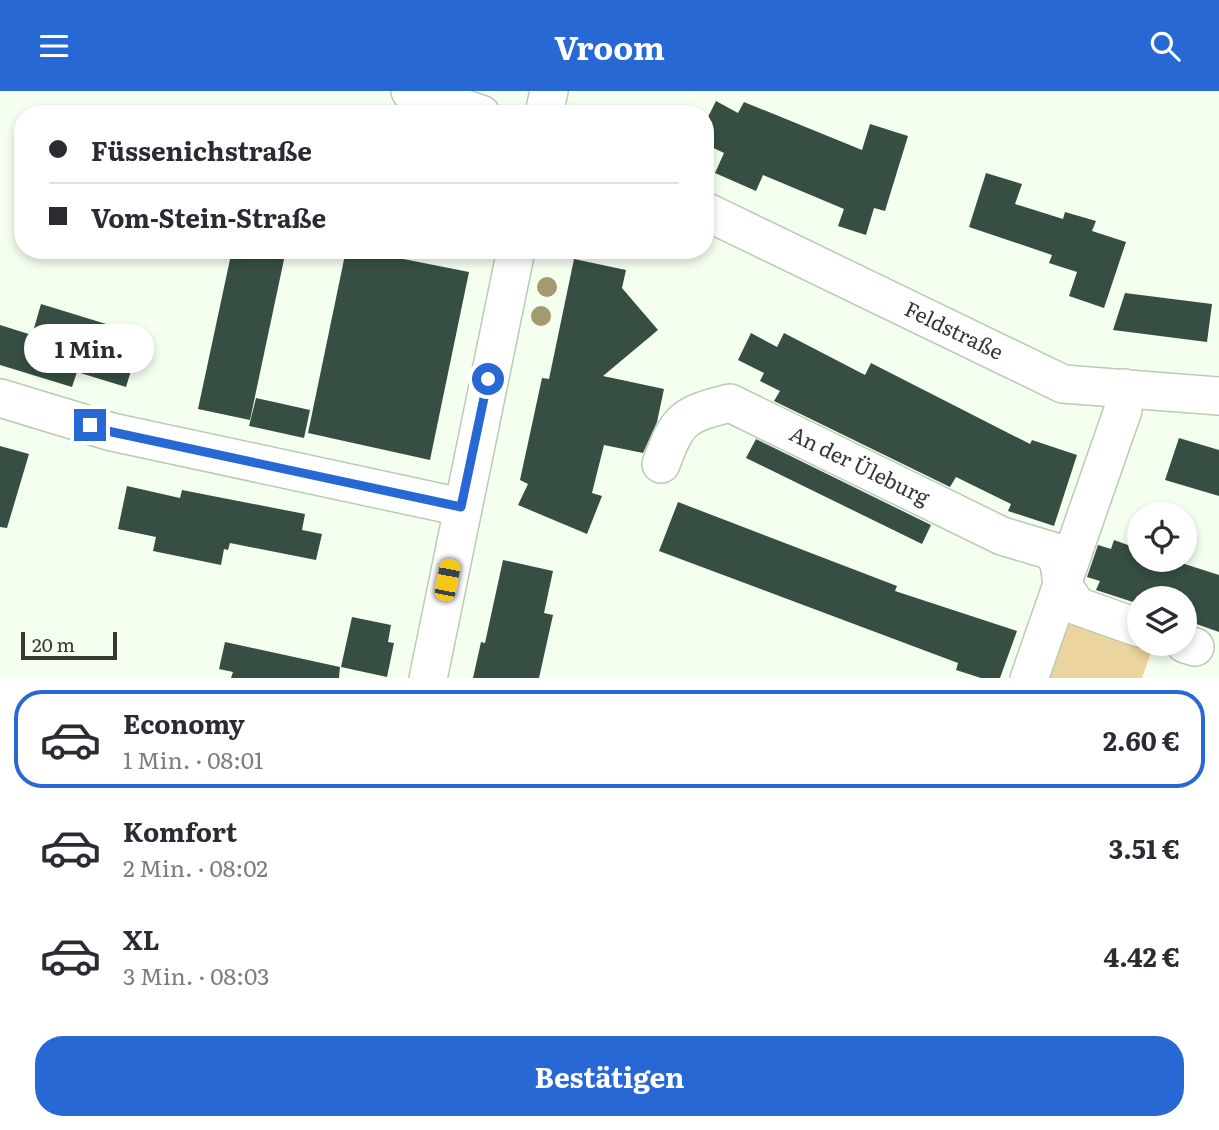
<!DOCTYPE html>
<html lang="de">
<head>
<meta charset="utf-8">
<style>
	:root { --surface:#fff; --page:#f2f2f3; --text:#2b2b33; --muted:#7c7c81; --line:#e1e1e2; --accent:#2868d5 }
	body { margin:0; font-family:Literata,serif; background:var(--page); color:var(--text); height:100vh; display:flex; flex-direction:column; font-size:26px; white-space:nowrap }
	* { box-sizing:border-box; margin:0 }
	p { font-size:23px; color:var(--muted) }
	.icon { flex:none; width:38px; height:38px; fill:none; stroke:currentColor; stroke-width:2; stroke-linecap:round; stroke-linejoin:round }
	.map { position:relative; height:587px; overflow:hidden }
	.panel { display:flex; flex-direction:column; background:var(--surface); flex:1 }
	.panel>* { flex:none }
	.hud { position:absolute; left:14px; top:14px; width:700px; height:154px; border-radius:28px; box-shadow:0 4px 10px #0003; display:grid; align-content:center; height:154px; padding:0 35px; background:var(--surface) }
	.fabs { position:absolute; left:1127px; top:411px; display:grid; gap:14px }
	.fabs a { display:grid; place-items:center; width:70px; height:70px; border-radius:50%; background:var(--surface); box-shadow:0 4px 10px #0003; font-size:35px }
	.scale { position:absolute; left:21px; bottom:18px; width:96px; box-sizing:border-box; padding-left:7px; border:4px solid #333a30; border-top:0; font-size:19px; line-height:24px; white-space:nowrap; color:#333a30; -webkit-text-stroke:5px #f4fff0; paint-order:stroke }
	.end { position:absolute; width:32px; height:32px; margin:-16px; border:9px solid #2868d5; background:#fff; box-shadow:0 0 0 4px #fff }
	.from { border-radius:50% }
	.bubble { position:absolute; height:49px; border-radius:24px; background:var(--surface); box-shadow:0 4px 10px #0003; font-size:23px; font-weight:700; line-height:49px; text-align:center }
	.car { position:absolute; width:21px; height:42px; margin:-21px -10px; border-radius:9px; box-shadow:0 0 5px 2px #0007; background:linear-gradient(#f5c518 24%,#345 0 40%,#f5c518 0 76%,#345 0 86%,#f5c518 0) }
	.hud b { display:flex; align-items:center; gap:24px; height:66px; font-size:26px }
	.hud b+b { border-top:2px solid var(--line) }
	.hud i { width:18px; height:18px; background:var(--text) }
	ul { padding:12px 0 0; list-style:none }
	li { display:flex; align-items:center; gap:21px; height:98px; margin:0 14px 10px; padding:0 21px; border:4px solid transparent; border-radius:28px }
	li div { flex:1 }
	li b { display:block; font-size:26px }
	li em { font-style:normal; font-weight:700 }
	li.active { border-color:var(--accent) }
	li>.icon { width:63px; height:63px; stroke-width:1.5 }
	.button { display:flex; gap:14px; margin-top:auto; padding:14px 35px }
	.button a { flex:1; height:80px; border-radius:28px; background:var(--accent); color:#fff; font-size:28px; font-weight:700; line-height:80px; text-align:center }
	header { display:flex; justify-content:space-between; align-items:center; height:91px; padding:0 35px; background:var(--accent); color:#fff; font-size:32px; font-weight:700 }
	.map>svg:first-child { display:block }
</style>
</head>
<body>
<header><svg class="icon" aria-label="menu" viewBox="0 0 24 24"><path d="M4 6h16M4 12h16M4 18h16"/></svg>Vroom<svg class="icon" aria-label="search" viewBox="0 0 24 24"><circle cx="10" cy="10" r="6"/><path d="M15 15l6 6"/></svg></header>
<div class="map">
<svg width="1219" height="588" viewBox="0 0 1219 588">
	<rect width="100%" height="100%" fill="#f4fff0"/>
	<polygon fill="#ecd49e" points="1071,526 1139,553 1154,553 1142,587 1042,588"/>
	<g fill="#364f42">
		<polygon points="716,10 738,22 744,11 862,59 870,33 908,45 885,120 874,117 866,144 838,135 844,118 763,84 756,100 715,82 724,62 705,53 705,32"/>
		<polygon points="986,82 1022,93 1015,113 1063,128 1065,121 1096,130 1092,140 1126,151 1104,217 1069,205 1077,181 1049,172 1052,164 969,136"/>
		<polygon points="232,159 286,159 250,329 198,318"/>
		<polygon points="346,159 358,159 469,181 430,369 308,342"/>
		<polygon points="574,168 626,179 622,197 658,239 603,285 664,298 657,331 643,362 604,354 592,402 602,405 587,443 518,414 528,393 520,389 542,287 549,288"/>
		<polygon points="1125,202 1212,213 1207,251 1113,239"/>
		<polygon points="41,213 142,244 126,296 77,281 72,296 0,274 0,234 32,244"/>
		<polygon points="751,242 777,256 784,242 865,284 871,272 1030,353 1032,349 1077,364 1054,435 1008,420 1011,413 956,386 950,396 774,310 780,300 760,290 764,282 738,269"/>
		<polygon points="256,307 310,319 304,347 249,335"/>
		<polygon points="1179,347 1219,359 1219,405 1165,389"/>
		<polygon points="756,348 931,434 922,453 746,367"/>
		<polygon points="0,355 29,363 7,437 0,436"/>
		<polygon points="127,395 180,407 182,399 305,423 302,439 322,443 316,469 230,452 228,459 224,458 221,474 153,460 156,446 118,438"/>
		<polygon points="678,411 897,495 895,500 1017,540 1000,587 981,587 956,579 958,572 659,460"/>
		<polygon points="1114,449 1139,458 1139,469 1172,469 1219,484 1219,541 1185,529 1185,508 1139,508 1139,513 1096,499 1100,490 1087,486 1098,454 1111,458"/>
		<polygon points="503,469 553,480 544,522 553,524 539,587 473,587 481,551 485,552"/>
		<polygon points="352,526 391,534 388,551 394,552 387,586 341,576"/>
		<polygon points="225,551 340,576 339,587 231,587 233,581 219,578"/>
	</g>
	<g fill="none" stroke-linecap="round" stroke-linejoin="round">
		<g stroke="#bacbb3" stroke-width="40">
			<g id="minor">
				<polyline points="410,0 481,23"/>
				<polyline points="544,23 549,0"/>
				<path id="s1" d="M705,120L1063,293L1219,305"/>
				<polyline points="0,307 112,341 461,416"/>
				<path id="s2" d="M661,373C678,328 682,324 730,312L1002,445L1052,460L1059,472L1062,493L1077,515L1139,537"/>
				<polyline points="1185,553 1195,556"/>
				<polyline points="428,588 516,159"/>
				<polyline points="1029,588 1123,319 1124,297"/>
			</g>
		</g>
		<use href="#minor" stroke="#fff" stroke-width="37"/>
	</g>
	<g fill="#a39a6d">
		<circle cx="547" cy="196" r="10"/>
		<circle cx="541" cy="225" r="10"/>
	</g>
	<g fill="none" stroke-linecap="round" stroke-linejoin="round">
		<polyline stroke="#2868d5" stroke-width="9" points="90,334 112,341 461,416 488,288"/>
	</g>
	<g text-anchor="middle" stroke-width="7" stroke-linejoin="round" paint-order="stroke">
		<g font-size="21" fill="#333a30" stroke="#f4fff0">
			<text dy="7" stroke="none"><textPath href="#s1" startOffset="276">Feldstraße</textPath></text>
			<text dy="7" stroke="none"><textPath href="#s2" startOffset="243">An der Üleburg</textPath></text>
		</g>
	</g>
</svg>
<div class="fabs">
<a><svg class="icon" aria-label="locate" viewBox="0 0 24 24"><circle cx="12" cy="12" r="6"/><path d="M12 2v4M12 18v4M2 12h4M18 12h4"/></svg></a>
<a><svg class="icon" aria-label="layers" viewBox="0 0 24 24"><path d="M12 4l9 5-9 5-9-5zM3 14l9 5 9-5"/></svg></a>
</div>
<div class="scale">20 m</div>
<i class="end from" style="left:488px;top:288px"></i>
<i class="end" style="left:90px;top:334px"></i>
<div class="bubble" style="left:24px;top:233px;width:130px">1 Min.</div>
<i class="car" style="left:447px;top:489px;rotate:11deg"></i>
<div class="hud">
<b><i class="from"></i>Füssenichstraße</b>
<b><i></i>Vom-Stein-Straße</b>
</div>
</div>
<section class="panel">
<ul>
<li class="active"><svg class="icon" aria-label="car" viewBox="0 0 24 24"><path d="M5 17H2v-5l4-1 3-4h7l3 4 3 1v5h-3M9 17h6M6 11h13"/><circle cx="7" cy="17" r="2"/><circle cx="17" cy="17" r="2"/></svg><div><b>Economy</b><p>1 Min. · 08:01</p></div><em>2.60 €</em></li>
<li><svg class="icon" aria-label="car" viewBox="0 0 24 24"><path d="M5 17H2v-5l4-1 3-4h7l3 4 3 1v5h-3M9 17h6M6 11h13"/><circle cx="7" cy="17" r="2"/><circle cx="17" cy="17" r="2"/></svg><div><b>Komfort</b><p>2 Min. · 08:02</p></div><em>3.51 €</em></li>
<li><svg class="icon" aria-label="car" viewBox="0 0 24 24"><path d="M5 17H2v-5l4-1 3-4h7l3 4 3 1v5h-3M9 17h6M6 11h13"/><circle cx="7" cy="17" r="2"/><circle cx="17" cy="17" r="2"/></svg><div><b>XL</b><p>3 Min. · 08:03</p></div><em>4.42 €</em></li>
</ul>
<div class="button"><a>Bestätigen</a></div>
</section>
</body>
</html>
